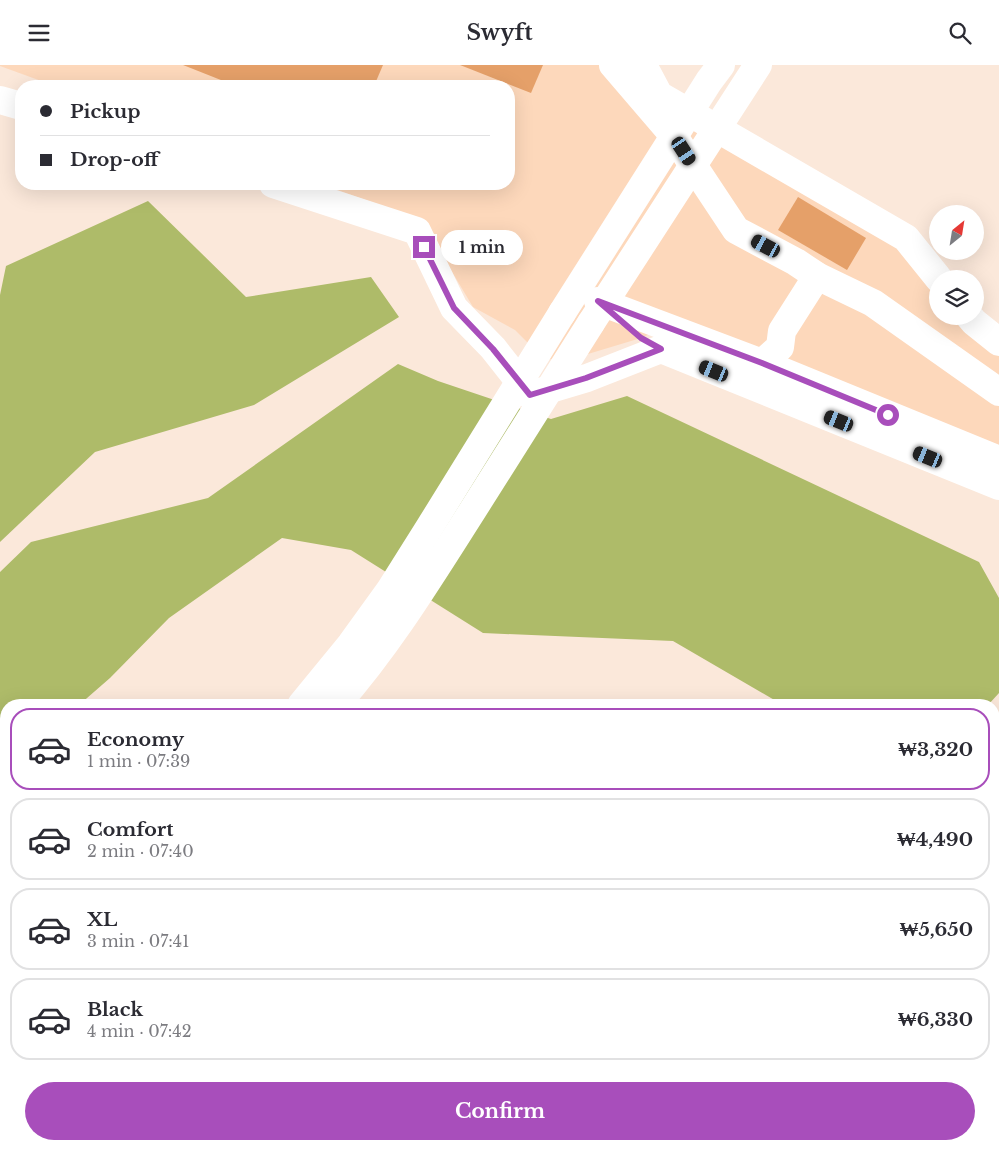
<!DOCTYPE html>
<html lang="en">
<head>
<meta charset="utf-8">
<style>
	:root { --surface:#fff; --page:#f2f2f3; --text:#2b2b33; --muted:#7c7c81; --line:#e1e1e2; --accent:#a84ebb }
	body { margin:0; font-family:"Libre Baskerville",serif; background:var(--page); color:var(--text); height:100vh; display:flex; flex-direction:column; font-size:19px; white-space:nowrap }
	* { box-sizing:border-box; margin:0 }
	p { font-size:16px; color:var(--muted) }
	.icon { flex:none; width:28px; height:28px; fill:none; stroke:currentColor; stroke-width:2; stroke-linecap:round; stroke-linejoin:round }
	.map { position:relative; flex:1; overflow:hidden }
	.sheet { position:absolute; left:0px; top:634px; width:1000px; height:451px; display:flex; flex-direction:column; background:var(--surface); border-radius:20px 20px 0 0; box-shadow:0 5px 20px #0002 }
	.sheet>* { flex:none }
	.hud { position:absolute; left:15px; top:15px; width:500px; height:110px; border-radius:20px; box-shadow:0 5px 20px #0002; display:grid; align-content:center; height:110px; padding:0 25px; background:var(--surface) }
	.needle { width:32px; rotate:30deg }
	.controls { position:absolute; left:929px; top:140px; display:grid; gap:10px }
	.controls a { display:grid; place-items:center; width:55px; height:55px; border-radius:50%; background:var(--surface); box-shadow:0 5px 20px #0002; font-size:25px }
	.end { position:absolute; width:22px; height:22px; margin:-11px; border:6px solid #a84ebb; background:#fff; box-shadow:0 0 0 2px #fff }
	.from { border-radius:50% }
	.bubble { position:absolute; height:35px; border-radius:18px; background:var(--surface); box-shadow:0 5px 20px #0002; font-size:16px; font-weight:700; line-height:35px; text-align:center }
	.car { position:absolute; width:15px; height:30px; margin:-15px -8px; border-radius:6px; box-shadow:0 0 4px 1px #0007; background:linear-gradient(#222 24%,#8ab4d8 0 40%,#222 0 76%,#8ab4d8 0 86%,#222 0) }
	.hud b { display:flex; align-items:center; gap:18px; height:48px; font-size:19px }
	.hud b+b { border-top:1px solid var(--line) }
	.hud i { width:12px; height:12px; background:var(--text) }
	ul { padding:9px 0 0; list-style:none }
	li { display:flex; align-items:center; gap:15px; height:82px; margin:0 10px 8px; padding:0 15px; border:2px solid var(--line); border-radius:20px }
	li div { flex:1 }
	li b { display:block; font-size:19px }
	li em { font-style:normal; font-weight:700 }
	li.selected { border-color:var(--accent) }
	li>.icon { width:45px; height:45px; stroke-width:1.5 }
	.primary-button { display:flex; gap:10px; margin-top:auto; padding:10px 25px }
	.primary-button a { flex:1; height:58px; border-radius:30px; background:var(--accent); color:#fff; font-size:20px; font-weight:700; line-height:58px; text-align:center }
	header { display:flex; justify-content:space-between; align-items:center; height:65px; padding:0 25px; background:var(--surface); font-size:22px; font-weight:700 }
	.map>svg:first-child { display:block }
</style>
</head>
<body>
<header><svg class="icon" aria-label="menu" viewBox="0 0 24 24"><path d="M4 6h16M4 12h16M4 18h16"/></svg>Swyft<svg class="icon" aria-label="search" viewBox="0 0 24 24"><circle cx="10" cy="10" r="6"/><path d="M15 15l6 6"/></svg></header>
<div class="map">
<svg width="999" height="1084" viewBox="0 0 999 1084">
	<rect width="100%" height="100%" fill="#fbe8da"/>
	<polygon fill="#fdd8bb" points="0,0 629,0 904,180 937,225 938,251 957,251 999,288 999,412 650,269 641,273 588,289 545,295 515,265 473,242 421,155 321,119 509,119 509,21 55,21 0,1"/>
	<g fill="#aebb69">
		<polygon points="148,136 246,232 371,212 399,252 254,340 95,387 0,477 0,230 6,201"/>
		<polygon points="398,299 438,316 551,354 627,331 979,497 999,533 999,628 988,640 783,640 673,576 483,568 351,485 282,473 169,553 110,613 79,640 6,640 6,673 0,672 0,507 31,477 208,433"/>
	</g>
	<g fill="#e5a069">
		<polygon points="183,0 383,0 374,21 236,21"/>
		<polygon points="460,0 543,0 531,28"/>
		<polygon points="798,132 866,173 847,205 778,165"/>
	</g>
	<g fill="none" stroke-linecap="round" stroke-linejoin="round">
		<g stroke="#9d8d82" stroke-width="3" stroke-dasharray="5 2.5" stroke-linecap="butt">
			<polyline points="0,994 6,993"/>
			<polyline points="0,1028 6,1026"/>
		</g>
		<g stroke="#fff" stroke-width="28">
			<polyline points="613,0 673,70 736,165 796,197 817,211 873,238 999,327"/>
			<polyline points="643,0 659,30 906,173 939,214"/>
			<polyline points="0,35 21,41"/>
			<polyline points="273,119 417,166 454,243 493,283 530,330 587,313 661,284 999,421"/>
			<polyline points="598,236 762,298 999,395"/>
			<polyline points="969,251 974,257 999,277"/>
			<polyline points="762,298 780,282 782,266 817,211"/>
			<polyline points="0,957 6,956"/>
			<polyline points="249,1079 252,1084"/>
			<polyline points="677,1079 695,1084"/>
			<polyline points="743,1084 744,1079"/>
		</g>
		<g stroke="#fff" stroke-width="28">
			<polyline points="562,248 709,16 721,0"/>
			<polyline points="591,258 758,0"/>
		</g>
		<g stroke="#fff" stroke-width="28">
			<polyline points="301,640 351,579 390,525 429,463 562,248"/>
			<path d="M336,640C388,581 429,514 471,448C511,384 551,321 591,258"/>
			<polyline points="0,754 6,755"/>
			<polyline points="0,825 6,823"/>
			<polyline points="0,863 6,860"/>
			<polyline points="21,1084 22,1079"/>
		</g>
	</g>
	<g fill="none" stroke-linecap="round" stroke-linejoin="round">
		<polyline stroke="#a84ebb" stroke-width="6" points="424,182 454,243 493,284 530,330 586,313 661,284 641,273 598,236 762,298 888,350"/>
	</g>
</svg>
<div class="controls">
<a><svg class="needle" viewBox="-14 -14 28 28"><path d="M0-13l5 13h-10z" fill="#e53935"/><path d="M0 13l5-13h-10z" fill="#7c7c81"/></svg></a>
<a><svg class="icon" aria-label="layers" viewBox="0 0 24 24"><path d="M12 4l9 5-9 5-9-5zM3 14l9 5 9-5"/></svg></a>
</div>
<i class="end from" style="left:888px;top:350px"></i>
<i class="end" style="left:424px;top:182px"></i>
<div class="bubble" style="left:441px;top:165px;width:82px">1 min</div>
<i class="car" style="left:684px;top:86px;rotate:147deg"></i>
<i class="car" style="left:766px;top:181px;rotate:298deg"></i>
<i class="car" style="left:714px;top:306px;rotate:292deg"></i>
<i class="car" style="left:839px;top:356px;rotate:292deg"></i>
<i class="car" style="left:928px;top:392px;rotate:292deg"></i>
<div class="hud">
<b><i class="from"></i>Pickup</b>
<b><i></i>Drop-off</b>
</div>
<section class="sheet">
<ul>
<li class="selected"><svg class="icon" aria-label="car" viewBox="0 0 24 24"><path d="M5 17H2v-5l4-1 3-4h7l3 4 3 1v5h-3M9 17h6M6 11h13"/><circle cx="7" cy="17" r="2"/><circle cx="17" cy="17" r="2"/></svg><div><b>Economy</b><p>1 min · 07:39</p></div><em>₩3,320</em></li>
<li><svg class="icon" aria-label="car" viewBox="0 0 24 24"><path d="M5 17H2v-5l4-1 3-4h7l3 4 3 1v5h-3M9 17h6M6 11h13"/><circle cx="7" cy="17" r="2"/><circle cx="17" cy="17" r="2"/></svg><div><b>Comfort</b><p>2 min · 07:40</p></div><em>₩4,490</em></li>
<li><svg class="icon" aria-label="car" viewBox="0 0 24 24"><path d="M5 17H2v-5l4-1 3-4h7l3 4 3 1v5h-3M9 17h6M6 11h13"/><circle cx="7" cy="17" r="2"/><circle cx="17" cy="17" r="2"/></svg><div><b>XL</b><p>3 min · 07:41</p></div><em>₩5,650</em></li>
<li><svg class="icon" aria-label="car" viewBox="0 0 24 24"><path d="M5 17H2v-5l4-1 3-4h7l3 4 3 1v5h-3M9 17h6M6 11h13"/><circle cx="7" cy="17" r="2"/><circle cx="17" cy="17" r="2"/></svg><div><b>Black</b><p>4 min · 07:42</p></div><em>₩6,330</em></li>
</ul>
<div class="primary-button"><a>Confirm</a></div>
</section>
</div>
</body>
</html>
